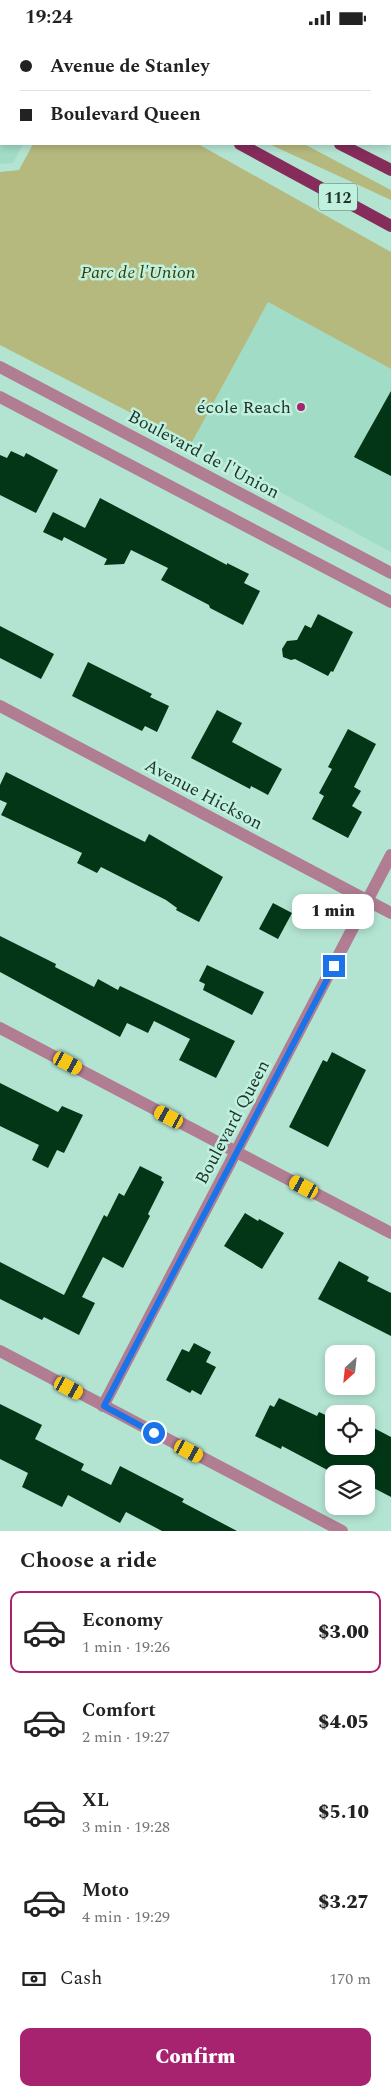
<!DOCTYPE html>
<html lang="en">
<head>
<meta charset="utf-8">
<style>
	:root { --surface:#fff; --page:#f6f6f6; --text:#222; --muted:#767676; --line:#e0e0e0; --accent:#a7236f }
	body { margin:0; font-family:Spectral,serif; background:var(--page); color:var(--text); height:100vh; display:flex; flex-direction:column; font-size:19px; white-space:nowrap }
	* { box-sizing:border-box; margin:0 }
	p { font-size:16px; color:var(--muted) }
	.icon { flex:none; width:28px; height:28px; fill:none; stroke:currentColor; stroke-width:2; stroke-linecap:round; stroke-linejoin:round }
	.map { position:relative; height:1496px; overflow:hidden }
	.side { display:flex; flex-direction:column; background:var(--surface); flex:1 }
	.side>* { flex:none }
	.banner { position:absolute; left:0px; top:0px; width:391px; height:110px; box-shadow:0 2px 8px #0003; display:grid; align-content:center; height:110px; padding:0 20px; background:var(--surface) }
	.needle { width:32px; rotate:207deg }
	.tools { position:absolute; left:325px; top:1310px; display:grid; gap:10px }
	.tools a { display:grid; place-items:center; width:50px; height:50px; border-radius:10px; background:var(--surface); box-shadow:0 2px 8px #0003; font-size:25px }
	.end { position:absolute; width:22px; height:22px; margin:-11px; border:6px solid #1a73e8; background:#fff; box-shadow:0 0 0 2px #fff }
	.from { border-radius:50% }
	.bubble { position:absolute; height:35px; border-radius:10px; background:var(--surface); box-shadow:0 2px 8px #0003; font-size:16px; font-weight:800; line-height:35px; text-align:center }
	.car { position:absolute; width:15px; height:30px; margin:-15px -8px; border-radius:6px; box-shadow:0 0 4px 1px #0007; background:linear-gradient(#f5c518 24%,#345 0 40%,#f5c518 0 76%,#345 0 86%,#f5c518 0) }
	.banner b { display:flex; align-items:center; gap:18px; height:48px; font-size:19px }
	.banner b+b { border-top:1px solid var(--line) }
	.banner i { width:12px; height:12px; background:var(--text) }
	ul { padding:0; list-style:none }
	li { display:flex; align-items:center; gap:15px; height:82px; margin:0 10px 8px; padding:0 10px; border:2px solid transparent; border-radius:10px }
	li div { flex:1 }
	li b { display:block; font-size:19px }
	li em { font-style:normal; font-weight:800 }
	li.current { border-color:var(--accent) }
	li>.icon { width:45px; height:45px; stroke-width:1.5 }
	h2 { padding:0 20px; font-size:22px; line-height:60px }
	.pay { display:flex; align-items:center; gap:12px; height:55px; padding:0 20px; font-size:19px }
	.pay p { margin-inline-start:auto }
	.button { display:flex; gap:10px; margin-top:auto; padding:10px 20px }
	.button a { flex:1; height:58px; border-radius:10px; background:var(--accent); color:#fff; font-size:20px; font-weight:800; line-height:58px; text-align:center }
	.status { display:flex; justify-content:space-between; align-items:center; height:35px; padding:0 25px; background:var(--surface); direction:ltr }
	.status svg { height:14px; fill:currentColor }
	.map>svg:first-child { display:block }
</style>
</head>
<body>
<div class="status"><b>19:24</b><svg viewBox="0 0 49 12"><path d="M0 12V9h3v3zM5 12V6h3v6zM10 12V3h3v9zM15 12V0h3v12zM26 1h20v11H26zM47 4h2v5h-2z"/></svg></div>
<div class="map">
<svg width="391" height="1496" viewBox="0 0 391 1496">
	<rect width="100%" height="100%" fill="#b3e4d2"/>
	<g fill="#a1dcc7">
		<polygon points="0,0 8,1 1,1 1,109 23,109 13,128 0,129"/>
		<polygon points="177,0 391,0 391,97 390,1"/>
		<polygon points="268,267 391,334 391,517 191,409"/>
	</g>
	<g fill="#b6b97e">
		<polygon points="33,109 198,109 391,217 391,334 268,267 191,409 0,310 0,137 19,135"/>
		<polygon points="269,109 304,109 391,155 391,165"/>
	</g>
	<g fill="#023616">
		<polygon points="391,356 391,441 354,422"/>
		<polygon points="11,416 24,422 26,418 58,435 36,478 0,460 0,420 7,423"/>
		<polygon points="100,463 227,530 227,528 249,539 244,548 260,556 243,590 210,573 209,570 161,545 168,533 131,515 124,529 104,530 107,524 64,502 62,506 43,497 53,477 85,493"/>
		<polygon points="318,579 353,597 333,637 331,636 328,641 295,624 291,625 283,622 282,614 287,606 297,605 305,590 311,593"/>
		<polygon points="0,591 54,619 41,644 0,623"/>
		<polygon points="88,627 152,659 150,662 169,671 157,697 145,691 142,696 72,661"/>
		<polygon points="217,675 242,688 232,707 282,734 268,760 251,751 250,754 191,723"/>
		<polygon points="348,694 376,709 354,752 361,756 352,771 362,777 348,803 312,784 324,761 319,758 332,734 328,732"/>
		<polygon points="6,737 145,807 149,799 223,842 199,887 176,875 177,873 166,865 101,832 97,838 77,828 82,818 1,780 7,768 0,765 0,750"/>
		<polygon points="273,868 292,878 278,904 259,894"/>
		<polygon points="0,901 56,929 55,932 94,952 98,944 118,955 120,951 235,1006 216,1043 179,1025 190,1004 154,986 148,998 127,988 120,1002 0,937"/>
		<polygon points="207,930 264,957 252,980 203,955 205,949 199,946"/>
		<polygon points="332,1017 366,1035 328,1112 289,1092 323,1025 327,1027"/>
		<polygon points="0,1048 58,1077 62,1071 83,1080 64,1118 57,1115 48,1133 32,1125 39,1110 0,1091"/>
		<polygon points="140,1131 162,1142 161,1145 164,1147 148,1179 150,1181 123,1233 103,1222 82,1262 95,1268 79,1300 44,1282 42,1285 0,1264 0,1227 64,1260 104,1180 107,1182 119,1158 124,1161"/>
		<polygon points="245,1178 258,1186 259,1184 284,1198 262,1234 224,1211"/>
		<polygon points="339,1226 369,1242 367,1246 391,1258 391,1301 318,1264"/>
		<polygon points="194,1308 211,1317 206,1327 216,1332 201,1360 192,1355 190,1358 166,1345 182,1314 189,1317"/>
		<polygon points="279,1363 317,1381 319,1377 334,1384 334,1411 366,1411 366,1389 391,1402 391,1462 366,1449 366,1439 335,1439 282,1411 281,1414 255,1401 270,1370 274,1372"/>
		<polygon points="0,1369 42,1390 35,1404 84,1429 81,1435 111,1450 120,1431 184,1464 182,1467 237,1496 162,1496 126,1477 120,1488 68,1460 62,1472 22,1452 28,1438 0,1424"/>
	</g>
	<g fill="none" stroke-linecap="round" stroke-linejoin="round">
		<g stroke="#b07d93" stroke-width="12">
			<polyline points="0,332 391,538"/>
			<polyline points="0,362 391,567"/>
			<polyline points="0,671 391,878"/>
			<polyline points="0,993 391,1198"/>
			<polyline points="0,1316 342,1496"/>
			<polyline points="103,1371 391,820"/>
		</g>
		<g stroke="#852c5b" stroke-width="12">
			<polyline points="42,0 44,1"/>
			<polyline points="126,0 128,1"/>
			<polyline points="240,109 391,191"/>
			<polyline points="340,109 391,135"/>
		</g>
	</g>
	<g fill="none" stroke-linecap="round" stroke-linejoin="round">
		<polyline stroke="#1a73e8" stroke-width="6" points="154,1398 104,1371 334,931"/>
	</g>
	<circle fill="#a7236f" stroke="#c0f1df" stroke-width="2" cx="301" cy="372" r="5"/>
	<g text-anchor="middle" stroke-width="5" stroke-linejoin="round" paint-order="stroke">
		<rect fill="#c0f1df" stroke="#4f6b62" stroke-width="1" x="319" y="148.5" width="38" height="27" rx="4"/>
		<g font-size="16" font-weight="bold" fill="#1f322c">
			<text x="338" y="168">112</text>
		</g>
		<g font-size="18" font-style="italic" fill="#3b3c01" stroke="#c0f1df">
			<text x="138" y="243">Parc de l'Union</text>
		</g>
		<g font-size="18" fill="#1f322c" stroke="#c0f1df" text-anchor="end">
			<text x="291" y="378">école Reach</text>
		</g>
		<g font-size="18" fill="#1f322c" stroke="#c0f1df">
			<text transform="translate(204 419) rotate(28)" y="6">Boulevard de l'Union</text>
			<text transform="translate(204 759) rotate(28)" y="6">Avenue Hickson</text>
			<text transform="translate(232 1087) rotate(-62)" y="6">Boulevard Queen</text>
		</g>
	</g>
</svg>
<div class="tools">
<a><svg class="needle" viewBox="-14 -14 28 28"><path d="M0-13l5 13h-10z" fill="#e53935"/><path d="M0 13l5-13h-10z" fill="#767676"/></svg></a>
<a><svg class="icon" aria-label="locate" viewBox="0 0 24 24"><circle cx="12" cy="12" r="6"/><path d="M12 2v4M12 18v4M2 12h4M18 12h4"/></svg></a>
<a><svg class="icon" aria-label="layers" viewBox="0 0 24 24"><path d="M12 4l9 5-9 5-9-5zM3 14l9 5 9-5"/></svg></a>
</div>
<i class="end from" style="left:154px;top:1398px"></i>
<i class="end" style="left:334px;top:931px"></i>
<div class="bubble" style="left:292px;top:859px;width:82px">1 min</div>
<i class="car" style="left:68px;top:1028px;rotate:118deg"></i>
<i class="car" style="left:169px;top:1082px;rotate:298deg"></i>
<i class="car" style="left:304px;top:1152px;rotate:298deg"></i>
<i class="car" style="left:69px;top:1353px;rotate:118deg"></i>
<i class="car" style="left:189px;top:1416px;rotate:118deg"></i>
<div class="banner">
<b><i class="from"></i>Avenue de Stanley</b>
<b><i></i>Boulevard Queen</b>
</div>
</div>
<section class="side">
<h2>Choose a ride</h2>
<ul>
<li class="current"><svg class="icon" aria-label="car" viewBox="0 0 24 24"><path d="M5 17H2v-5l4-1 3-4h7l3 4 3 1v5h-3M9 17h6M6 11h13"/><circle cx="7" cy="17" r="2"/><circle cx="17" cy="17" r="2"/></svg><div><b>Economy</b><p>1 min · 19:26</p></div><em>$3.00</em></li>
<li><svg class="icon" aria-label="car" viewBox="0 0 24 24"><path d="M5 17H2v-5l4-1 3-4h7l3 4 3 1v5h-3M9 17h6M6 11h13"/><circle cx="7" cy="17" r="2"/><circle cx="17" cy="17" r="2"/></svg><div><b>Comfort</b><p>2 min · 19:27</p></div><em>$4.05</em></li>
<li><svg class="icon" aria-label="car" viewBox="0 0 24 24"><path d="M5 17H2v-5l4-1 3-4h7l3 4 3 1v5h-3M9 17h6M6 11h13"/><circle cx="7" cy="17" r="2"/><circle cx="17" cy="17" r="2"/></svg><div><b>XL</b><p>3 min · 19:28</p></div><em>$5.10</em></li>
<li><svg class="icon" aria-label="car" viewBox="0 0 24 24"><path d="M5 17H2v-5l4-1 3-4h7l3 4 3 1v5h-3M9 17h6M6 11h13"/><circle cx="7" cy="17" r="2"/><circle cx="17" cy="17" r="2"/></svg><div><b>Moto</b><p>4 min · 19:29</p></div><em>$3.27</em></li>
</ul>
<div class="pay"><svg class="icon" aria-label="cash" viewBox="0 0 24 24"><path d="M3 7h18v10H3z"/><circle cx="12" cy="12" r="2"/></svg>Cash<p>170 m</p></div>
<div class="button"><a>Confirm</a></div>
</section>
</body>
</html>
